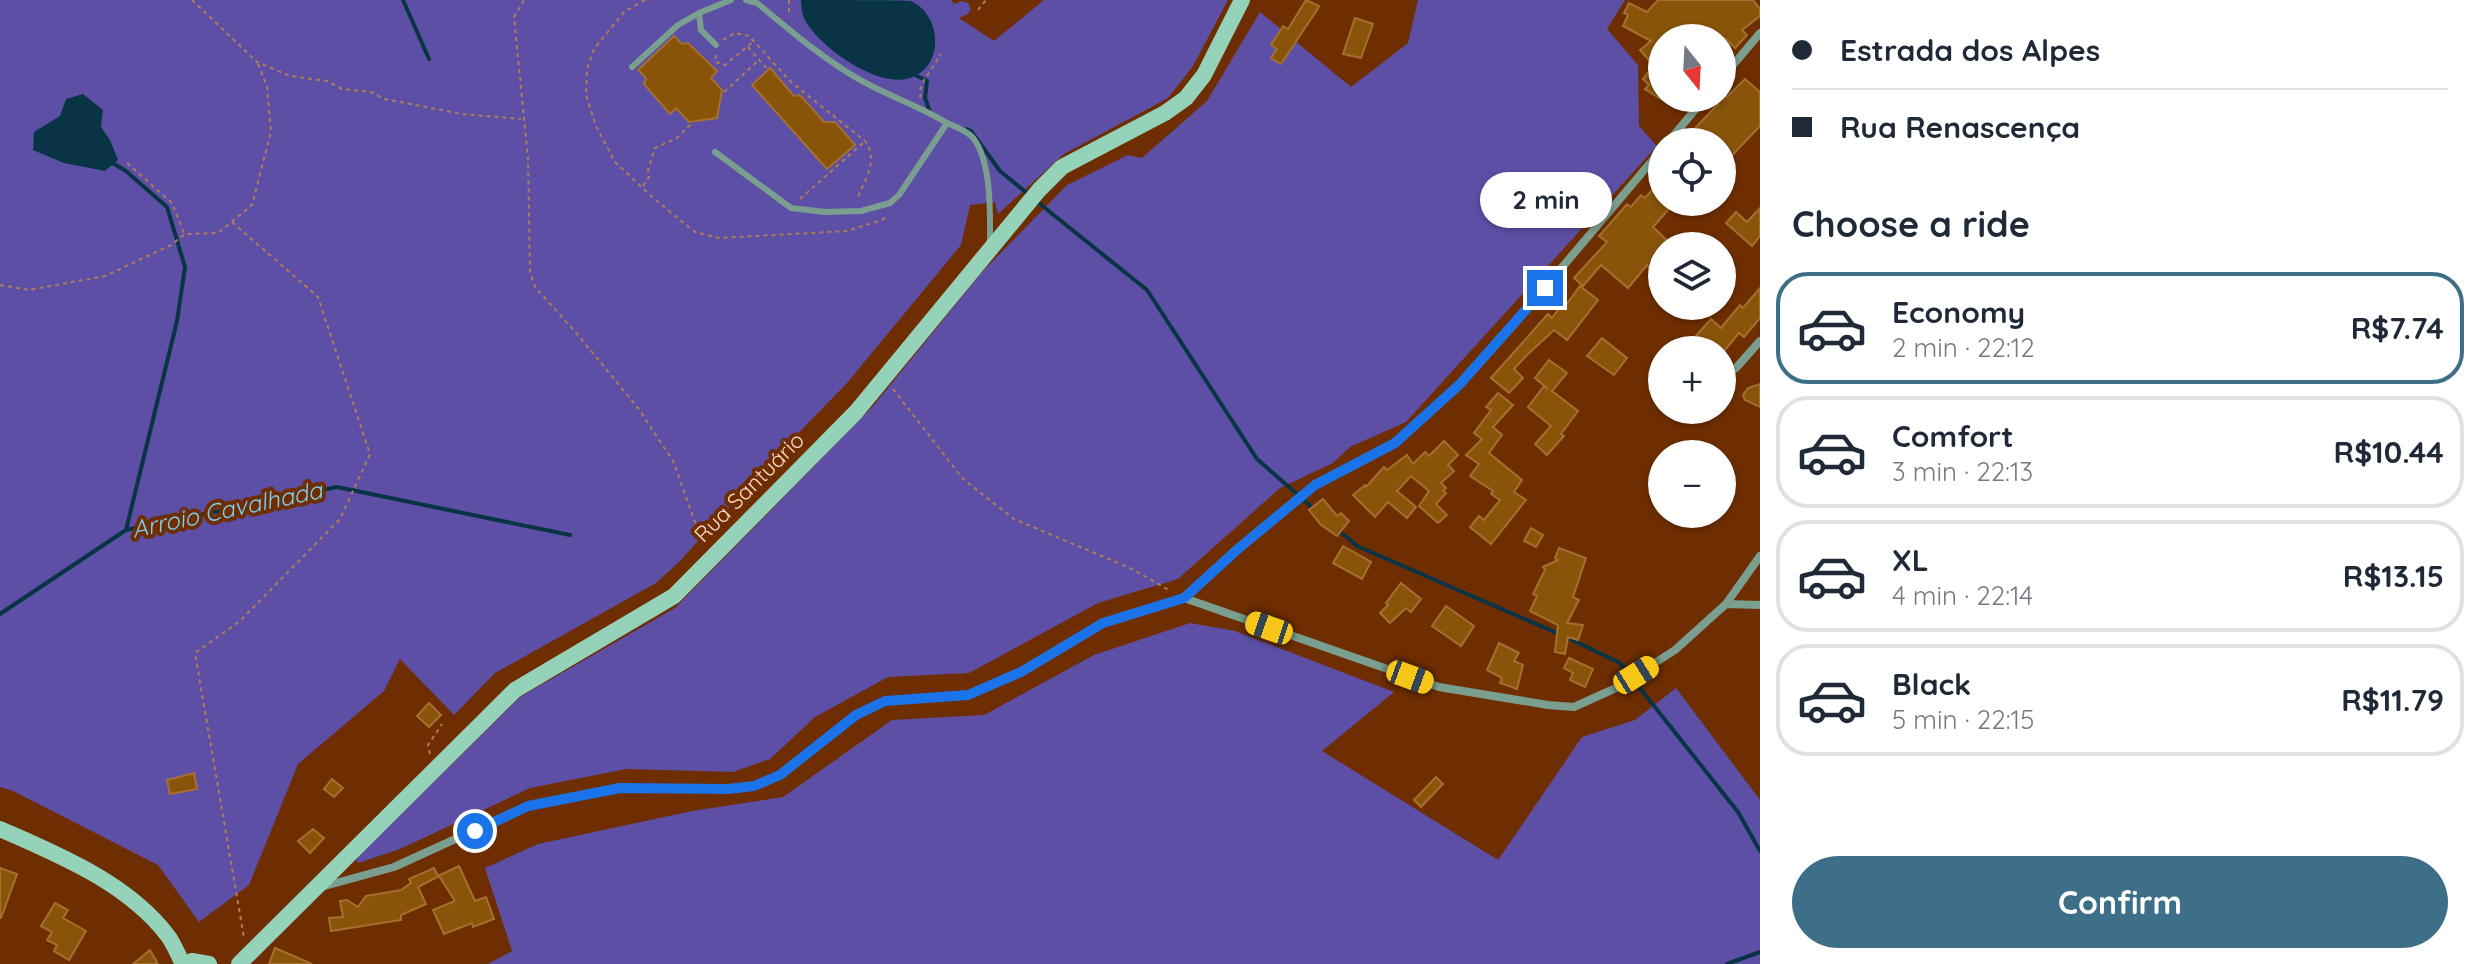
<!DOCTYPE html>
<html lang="en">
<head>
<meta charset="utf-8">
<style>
	:root { --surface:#fff; --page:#f6f6f7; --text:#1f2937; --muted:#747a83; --line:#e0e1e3; --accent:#3e6f89 }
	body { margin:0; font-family:Quicksand,sans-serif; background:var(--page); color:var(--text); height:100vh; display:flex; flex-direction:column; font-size:30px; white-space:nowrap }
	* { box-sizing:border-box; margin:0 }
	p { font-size:26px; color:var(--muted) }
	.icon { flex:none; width:44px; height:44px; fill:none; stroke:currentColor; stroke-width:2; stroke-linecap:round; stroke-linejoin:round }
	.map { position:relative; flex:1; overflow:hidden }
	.side { display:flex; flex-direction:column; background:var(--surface); width:720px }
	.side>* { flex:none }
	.banner { display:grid; align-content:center; height:176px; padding:0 32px; background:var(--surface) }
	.needle { width:52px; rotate:162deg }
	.tools { position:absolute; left:1648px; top:24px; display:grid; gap:16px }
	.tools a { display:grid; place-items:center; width:88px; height:88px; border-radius:50%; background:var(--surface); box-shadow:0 2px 6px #0004; font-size:40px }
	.end { position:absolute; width:36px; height:36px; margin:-18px; border:10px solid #1a73e8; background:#fff; box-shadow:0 0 0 4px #fff }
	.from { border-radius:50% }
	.bubble { position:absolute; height:56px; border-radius:28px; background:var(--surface); box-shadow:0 2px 6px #0004; font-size:26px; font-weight:700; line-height:56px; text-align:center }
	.car { position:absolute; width:24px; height:48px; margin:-24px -12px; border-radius:10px; box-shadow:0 0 6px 2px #0007; background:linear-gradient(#f5c518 24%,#345 0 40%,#f5c518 0 76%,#345 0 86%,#f5c518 0) }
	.banner b { display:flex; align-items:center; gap:28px; height:76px; font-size:30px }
	.banner b+b { border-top:2px solid var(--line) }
	.banner i { width:20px; height:20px; background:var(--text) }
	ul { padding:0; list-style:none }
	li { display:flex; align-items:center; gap:24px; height:112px; margin:0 16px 12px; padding:0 16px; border:4px solid var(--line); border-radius:32px }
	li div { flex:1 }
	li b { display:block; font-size:30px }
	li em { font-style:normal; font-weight:700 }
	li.active { border-color:var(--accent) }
	li>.icon { width:72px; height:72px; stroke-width:1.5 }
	h2 { padding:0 32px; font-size:36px; line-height:96px }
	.button { display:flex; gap:16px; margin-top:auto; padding:16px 32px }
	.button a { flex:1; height:92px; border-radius:48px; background:var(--accent); color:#fff; font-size:32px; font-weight:700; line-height:92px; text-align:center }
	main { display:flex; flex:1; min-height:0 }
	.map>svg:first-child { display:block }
</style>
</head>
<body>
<main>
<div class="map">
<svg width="1760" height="964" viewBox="0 0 1760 964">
	<rect width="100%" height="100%" fill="#6f2e01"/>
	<g fill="#5d4fa6">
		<polygon points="0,0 951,0 954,4 962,1 968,3 971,9 968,14 959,18 994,41 1044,0 1228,0 1193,66 1168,98 1064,154 998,214 995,202 970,205 961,245 847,383 758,475 679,562 656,583 495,673 454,715 400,659 384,691 298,764 249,885 199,922 158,865 13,791 0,787"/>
		<polygon points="1418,0 1625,0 1607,29 1638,65 1639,126 1657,146 1406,422 1350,447 1333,463 1280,488 1178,579 1098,603 969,673 888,677 815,717 770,759 733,772 626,769 530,788 400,849 358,863 356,859 520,697 675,608 874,405 983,271 1067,185 1128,155 1142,158 1207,101 1260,12 1351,87 1408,43"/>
		<polygon points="1190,623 1235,631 1394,692 1322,751 1498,860 1582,737 1635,720 1676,688 1760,800 1760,964 488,964 512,951 485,868 538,844 692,811 783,797 892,720 984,715 1094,655"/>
	</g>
	<g fill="#083445">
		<path d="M801,0C818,0 900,0 911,1C942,15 945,67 910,78C878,89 817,46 804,18C802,13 801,5 801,0Z"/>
		<polygon points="83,94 103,110 101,127 110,140 118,160 105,171 64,163 33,150 34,132 60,116 66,99"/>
	</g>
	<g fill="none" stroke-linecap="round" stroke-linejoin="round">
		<g stroke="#083445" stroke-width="4">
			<polyline points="403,0 429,59"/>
			<polyline points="913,74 927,81 925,98 930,112"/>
			<polyline points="966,129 971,131 1000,171 1028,194"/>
			<polyline points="111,162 126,171 167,207 185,267 177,321 126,530"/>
			<polyline points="1035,200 1147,290 1257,459 1315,510"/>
			<polyline points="1337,529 1357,546 1566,637 1620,663 1738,812 1760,851"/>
			<polyline points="0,614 126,530 337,487 570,535"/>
			<polyline points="1727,964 1760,952"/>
		</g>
	</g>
	<g fill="#88540a" stroke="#a5702f" stroke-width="2">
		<polygon points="1306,0 1319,6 1317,10 1281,64 1271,58 1277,49 1271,45 1283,26 1288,29"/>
		<polygon points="1658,0 1753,0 1760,9 1760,16 1742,30 1747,35 1735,48 1725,38 1703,38 1690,25 1673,38 1662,38 1662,47 1648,59 1640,50 1651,41 1623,26 1628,15 1624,13 1629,3 1647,12"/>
		<polygon points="1355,18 1373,24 1361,58 1343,54"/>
		<polygon points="674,36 682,44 688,43 717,71 711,78 722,90 717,118 689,122 676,108 670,114 644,84 646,78 638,70"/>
		<polygon points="770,68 794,96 800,95 824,122 835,122 855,145 827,169 752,85"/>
		<polygon points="1650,70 1662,81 1662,100 1645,89 1649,85 1643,79"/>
		<polygon points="1745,79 1760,92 1760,126 1722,166 1722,142 1682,142 1718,104 1715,102 1722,98 1724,93 1727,97"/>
		<polygon points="1662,179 1662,202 1675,202 1653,227 1673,246 1662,246 1662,280 1647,265 1628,288 1601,265 1583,286 1574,278 1607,242 1599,236 1627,204 1631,207 1641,195 1645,198"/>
		<polygon points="1760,208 1760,236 1752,246 1726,223 1736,212 1747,222"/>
		<polygon points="1580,286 1598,300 1567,340 1554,330 1527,355 1514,369 1523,378 1509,393 1491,378 1548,314 1552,318 1560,307 1563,309"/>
		<polygon points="1760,288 1760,318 1744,337 1739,333 1725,350 1711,350 1695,337 1711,319 1721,328 1740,305 1743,308"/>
		<polygon points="1602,338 1627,358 1614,375 1587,356"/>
		<polygon points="1549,360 1567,373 1552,391 1578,411 1561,434 1564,436 1547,455 1535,444 1551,426 1528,407 1544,386 1548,389 1535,378"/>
		<polygon points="1760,384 1760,407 1745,400 1743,395 1748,388"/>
		<polygon points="1498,393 1513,405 1493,427 1502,435 1489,453 1522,480 1514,492 1526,500 1491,544 1470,527 1479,516 1484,520 1500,500 1491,494 1493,491 1470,476 1479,464 1466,455 1482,439 1474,433 1491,410 1486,407"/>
		<polygon points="1444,441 1458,455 1448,465 1454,471 1441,483 1446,488 1443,490 1446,493 1436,504 1447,515 1438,523 1419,506 1429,491 1411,476 1397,491 1416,507 1407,518 1388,502 1375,517 1353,495 1365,485 1366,487 1384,467 1387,470 1407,455 1413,464 1425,452 1429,456"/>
		<polygon points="1323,499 1337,516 1341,513 1349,521 1337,536 1321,525 1309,510"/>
		<polygon points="1531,528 1543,535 1536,547 1524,541"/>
		<polygon points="1343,546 1371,562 1362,579 1333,563"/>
		<polygon points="1559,548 1586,558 1573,597 1579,600 1567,623 1583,625 1578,640 1568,637 1565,654 1555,652 1558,625 1530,611 1537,596 1533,594 1545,570 1543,567 1558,560 1555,558"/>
		<polygon points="1401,583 1421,599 1411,612 1406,608 1390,623 1380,613 1388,605 1386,603"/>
		<polygon points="1446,606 1474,626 1461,646 1432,626"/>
		<polygon points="1499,643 1519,653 1514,661 1523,665 1517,689 1500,683 1502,678 1487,670"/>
		<polygon points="1569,658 1593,669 1585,687 1570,680 1573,673 1564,668"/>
		<polygon points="429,703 441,715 429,727 417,716"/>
		<polygon points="194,773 197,789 170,794 167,780"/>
		<polygon points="1436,777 1443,784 1421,807 1414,800"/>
		<polygon points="332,779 343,788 334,797 324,789"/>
		<polygon points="313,829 324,838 310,853 298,841"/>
		<polygon points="459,866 475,901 486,897 494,919 473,927 472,923 444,934 433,910 455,901 439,876 418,887 426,904 401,915 401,920 331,931 329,918 343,917 340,901 347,900 358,907 366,896 401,890 411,883 409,879 434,868 438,876"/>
		<polygon points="0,868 17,874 1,918 0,918"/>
		<polygon points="55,903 68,910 63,918 86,931 69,960 54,951 57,945 47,940 52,932 41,926"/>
		<polygon points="275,948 312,964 269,964"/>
		<polygon points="150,950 158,964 133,964"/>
	</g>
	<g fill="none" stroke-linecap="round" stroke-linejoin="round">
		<g stroke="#ae7c5c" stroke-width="2" stroke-dasharray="4 4" stroke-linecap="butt">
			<polyline points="192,0 257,62 290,76 327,81 342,89 371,92 384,99 462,114 521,119"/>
			<polyline points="524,0 514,17 528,159 530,272 535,287 578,335 638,408 673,461 703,544"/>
			<polyline points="645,0 624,12 594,49 587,69 586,95 596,126 615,162 652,197 695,232 719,238 847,231 882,220 888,215"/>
			<polyline points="789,0 789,15"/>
			<polyline points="978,10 986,0"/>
			<path d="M723,40L735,33L749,36L792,83L865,141C879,160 865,180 857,199"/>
			<polyline points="748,47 768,70"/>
			<polyline points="716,55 715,62 725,65 754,41"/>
			<polyline points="724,92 759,60"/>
			<polyline points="920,98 921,85 941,54"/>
			<polyline points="127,163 172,203 184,233"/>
			<polyline points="643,186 649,177 648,170 655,148 677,138 691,124"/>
			<polyline points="800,199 864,142"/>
			<polyline points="232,222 318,297 370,454 340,519 240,621 195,653 244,938"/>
			<polyline points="0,285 29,290 105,276 171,245 185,234 218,233 252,205 271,132 267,86 257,62"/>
			<polyline points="893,389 963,479 1014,519 1130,568 1169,590"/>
			<polyline points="430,754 428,745 442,724"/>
		</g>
		<g stroke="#7a9f90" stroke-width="6">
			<path d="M746,0L757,3C786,27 815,52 847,72C878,93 915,103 947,123"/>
			<polyline points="716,45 701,30 699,13 731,0"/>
			<polyline points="632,67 678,25 699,13"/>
			<path d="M715,152L791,208L825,212L861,211L890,203L899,195L947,123C956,127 968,131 974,139C992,164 990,215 990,244"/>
		</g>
		<g stroke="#7a9f90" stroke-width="8">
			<polyline points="1722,78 1760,33"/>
			<polyline points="1668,142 1705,98"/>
			<polyline points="1736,368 1760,341"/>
			<polyline points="1184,598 1239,548 1315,485 1395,443 1460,384 1510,329 1662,149"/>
			<polyline points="1726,604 1760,556"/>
			<polyline points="321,887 394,867 528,806 620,788 728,789 754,786 780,775 856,715 885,701 968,695 1021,672 1103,623 1184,598 1439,687 1548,705 1574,707 1616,688 1675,650 1726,604 1760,605"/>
		</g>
		<g stroke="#95d2ba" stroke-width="16">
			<path d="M0,829C59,855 128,883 168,936C174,944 178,955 183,964"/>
			<polyline points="186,964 192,961 209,964"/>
			<polyline points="239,964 515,690 674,596 856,412 1039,190 1062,167 1165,113 1186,98 1204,75 1242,0"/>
		</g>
	</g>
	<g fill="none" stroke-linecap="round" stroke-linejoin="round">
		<polyline stroke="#1a73e8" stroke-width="10" points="475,831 528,806 620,788 728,789 754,786 780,775 856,715 885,701 968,695 1021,672 1103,623 1184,598 1239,548 1315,485 1395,443 1460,384 1545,288"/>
	</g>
	<g text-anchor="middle" stroke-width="8" stroke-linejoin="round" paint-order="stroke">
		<g font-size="22" fill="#fbdbcb" stroke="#6f2e01">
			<text transform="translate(749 487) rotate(-45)" y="8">Rua Santuário</text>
		</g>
		<g font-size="24" font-style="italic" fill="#7ad1f7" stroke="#6f2e01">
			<text transform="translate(227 510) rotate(-12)" y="8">Arroio Cavalhada</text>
		</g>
	</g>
</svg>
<div class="tools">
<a><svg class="needle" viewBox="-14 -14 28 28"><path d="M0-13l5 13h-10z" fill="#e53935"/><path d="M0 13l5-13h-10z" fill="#747a83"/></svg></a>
<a><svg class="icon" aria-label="locate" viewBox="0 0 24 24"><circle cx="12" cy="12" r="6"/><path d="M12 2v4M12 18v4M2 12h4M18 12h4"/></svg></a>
<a><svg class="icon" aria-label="layers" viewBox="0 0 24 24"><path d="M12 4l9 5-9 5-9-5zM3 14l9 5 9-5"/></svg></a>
<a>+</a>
<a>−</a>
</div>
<i class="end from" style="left:475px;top:831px"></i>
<i class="end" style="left:1545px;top:288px"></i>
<div class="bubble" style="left:1480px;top:172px;width:132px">2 min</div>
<i class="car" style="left:1269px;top:628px;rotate:289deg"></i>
<i class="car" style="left:1636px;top:675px;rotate:58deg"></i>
<i class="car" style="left:1410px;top:677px;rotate:110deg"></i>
</div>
<section class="side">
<div class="banner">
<b><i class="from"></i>Estrada dos Alpes</b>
<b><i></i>Rua Renascença</b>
</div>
<h2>Choose a ride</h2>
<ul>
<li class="active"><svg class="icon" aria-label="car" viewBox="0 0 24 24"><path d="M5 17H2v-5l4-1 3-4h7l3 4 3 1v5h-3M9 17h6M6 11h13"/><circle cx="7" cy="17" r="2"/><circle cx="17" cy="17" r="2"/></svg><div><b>Economy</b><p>2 min · 22:12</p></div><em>R$7.74</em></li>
<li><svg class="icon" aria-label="car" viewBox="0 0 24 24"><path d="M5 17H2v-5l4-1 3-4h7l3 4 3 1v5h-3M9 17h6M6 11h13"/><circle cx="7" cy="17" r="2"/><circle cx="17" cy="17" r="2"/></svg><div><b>Comfort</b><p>3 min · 22:13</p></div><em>R$10.44</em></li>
<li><svg class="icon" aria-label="car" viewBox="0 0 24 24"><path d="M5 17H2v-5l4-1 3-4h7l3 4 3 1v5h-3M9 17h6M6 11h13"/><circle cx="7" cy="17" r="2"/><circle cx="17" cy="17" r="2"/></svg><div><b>XL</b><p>4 min · 22:14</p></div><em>R$13.15</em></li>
<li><svg class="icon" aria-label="car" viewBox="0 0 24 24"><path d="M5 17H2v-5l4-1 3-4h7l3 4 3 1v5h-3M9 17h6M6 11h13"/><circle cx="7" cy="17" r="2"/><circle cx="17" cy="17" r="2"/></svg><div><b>Black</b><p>5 min · 22:15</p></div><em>R$11.79</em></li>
</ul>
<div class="button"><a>Confirm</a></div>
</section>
</main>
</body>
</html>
